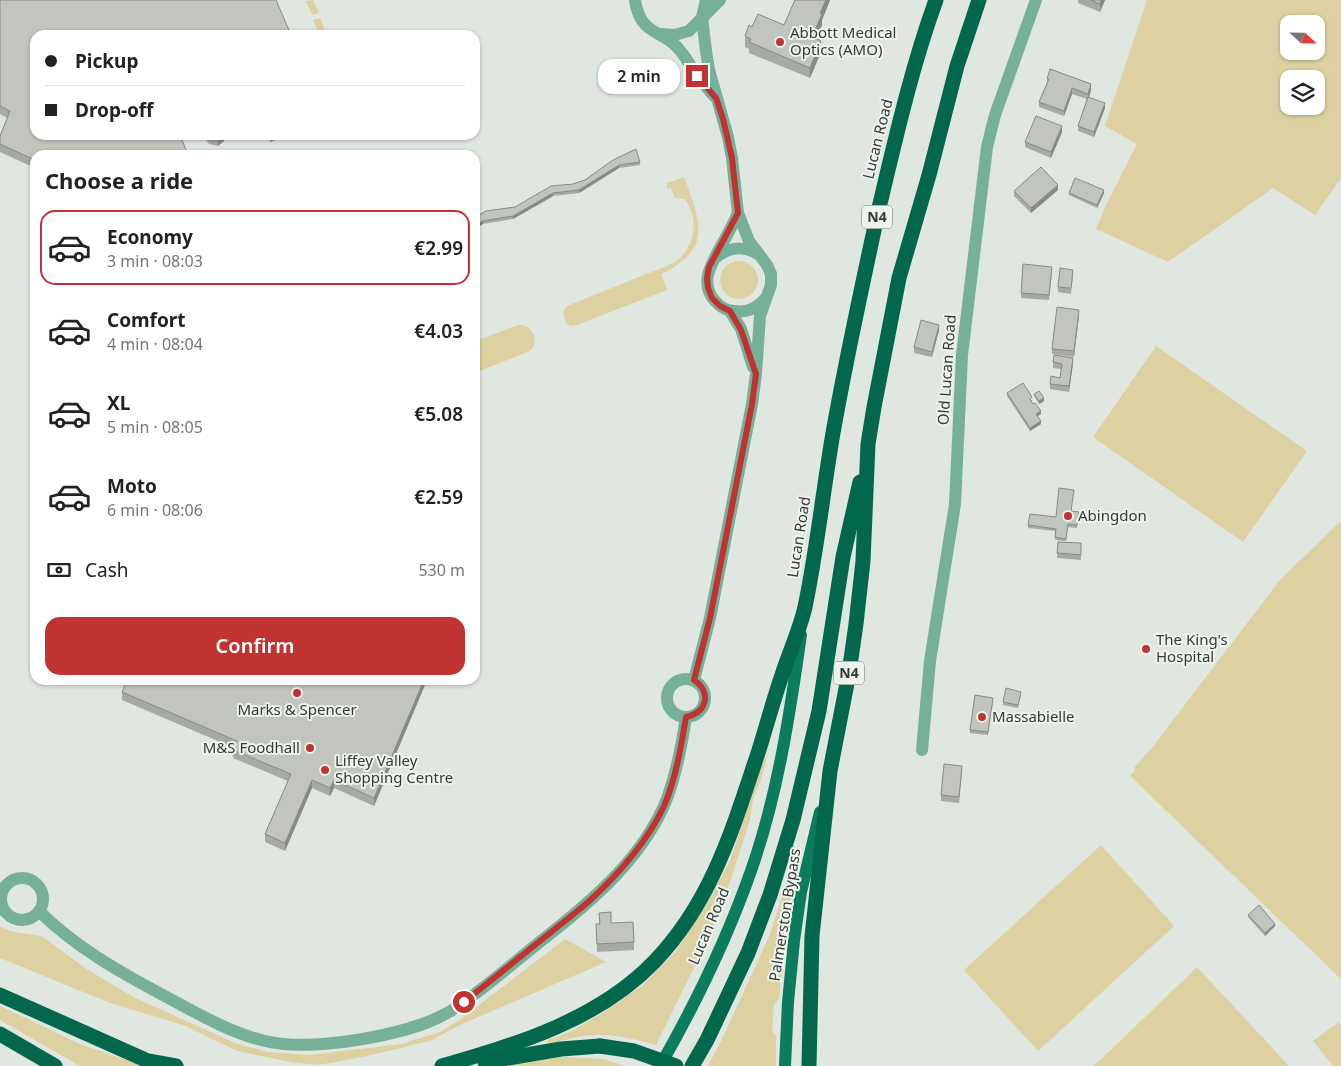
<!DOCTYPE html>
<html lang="en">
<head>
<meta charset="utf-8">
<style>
	:root { --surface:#fff; --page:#f2f2f2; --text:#222; --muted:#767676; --line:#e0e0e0; --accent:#c13330 }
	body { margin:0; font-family:"Noto Sans",sans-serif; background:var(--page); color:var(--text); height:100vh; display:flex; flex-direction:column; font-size:19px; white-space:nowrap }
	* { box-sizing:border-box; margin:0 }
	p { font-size:16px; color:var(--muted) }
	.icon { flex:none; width:28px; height:28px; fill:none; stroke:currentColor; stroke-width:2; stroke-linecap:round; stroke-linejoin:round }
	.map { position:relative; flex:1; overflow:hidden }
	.sheet { position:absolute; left:30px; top:150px; width:450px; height:535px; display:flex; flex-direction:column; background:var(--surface); border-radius:15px; box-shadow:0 1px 4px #0004 }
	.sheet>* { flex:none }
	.guide { position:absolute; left:30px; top:30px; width:450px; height:110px; border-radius:15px; box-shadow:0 1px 4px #0004; display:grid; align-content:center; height:110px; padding:0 15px; background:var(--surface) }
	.needle { width:32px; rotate:112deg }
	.controls { position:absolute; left:1280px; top:15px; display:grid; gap:10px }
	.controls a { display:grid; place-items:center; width:45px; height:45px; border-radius:10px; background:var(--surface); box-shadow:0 1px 4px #0004; font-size:25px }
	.end { position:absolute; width:22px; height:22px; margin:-11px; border:6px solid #c13330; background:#fff; box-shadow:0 0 0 2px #fff }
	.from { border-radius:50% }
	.bubble { position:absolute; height:35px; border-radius:15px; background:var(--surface); box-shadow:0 1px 4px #0004; font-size:16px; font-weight:600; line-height:35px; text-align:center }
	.guide b { display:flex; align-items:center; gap:18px; height:48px; font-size:19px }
	.guide b+b { border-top:1px solid var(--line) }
	.guide i { width:12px; height:12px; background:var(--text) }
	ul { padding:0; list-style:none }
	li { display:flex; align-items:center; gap:15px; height:75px; margin:0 10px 8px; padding:0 5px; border:2px solid transparent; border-radius:15px }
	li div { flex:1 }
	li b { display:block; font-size:19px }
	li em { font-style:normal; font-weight:600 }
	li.on { border-color:var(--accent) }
	li>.icon { width:45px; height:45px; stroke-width:1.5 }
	h2 { padding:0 15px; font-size:22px; line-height:60px }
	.pay { display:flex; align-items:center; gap:12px; height:55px; padding:0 15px; font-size:19px }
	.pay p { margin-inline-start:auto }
	.action { display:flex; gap:10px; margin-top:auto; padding:10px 15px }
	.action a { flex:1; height:58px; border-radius:15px; background:var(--accent); color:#fff; font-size:20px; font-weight:600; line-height:58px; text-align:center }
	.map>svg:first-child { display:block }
</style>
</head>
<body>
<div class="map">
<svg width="1341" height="1066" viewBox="0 0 1341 1066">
	<rect width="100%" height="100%" fill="#e0e6e0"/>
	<g fill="#ddd1a1" fill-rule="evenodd">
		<polygon points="313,0 319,13 312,15 306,1"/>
		<path d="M1147,0H1341V178L1315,215L1273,188L1168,262L1096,229L1107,203L1137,144L1105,126ZM1289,24H1316V51H1289ZM1289,79H1316V106H1289Z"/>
		<polygon points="320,18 325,31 319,34 313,20"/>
		<path d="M684,177C700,221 714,249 661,274L667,290L577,325L571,326L567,324C563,318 562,311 567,306L674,263C695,247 700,221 685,199L675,198L671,188L667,189V183Z"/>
		<circle cx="739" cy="280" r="19"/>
		<path d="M518,325C531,323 541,341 530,351L475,373V341Z"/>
		<polygon points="1156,346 1307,451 1243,542 1093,437"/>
		<polygon points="1341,521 1341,979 1130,776 1135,770 1134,768 1151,749 1280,580"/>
		<path d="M768,754L760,782L753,799L750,820L726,894L706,943L656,1045C638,1040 617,1034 598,1035C581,1035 564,1040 548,1044V1040L570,1032L606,1011L643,985L677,950L706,905L730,861L761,766Z"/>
		<polygon points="1101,845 1174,926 1038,1051 964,970"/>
		<polygon points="791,869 796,871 787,921 779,999 774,1005 772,1030 776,1036 776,1066 708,1066 723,1037 770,934"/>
		<path d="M0,926C13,935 28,932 43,937L88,970L133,997L235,1043L268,1052L310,1055L401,1044L440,1032L458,1021L565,939L606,962L460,1025L430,1041L363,1057L318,1065L290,1062L237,1051L183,1025L110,1003L0,958Z"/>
		<polygon points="1197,967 1289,1066 1094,1066"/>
		<polygon points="0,1006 80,1044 143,1066 80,1066 0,1020"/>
		<polygon points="1339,1022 1341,1025 1341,1066 1333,1066 1313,1041"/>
		<polygon points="561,1057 603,1059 625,1066 506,1066"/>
	</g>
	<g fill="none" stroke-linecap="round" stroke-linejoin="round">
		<g stroke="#76b098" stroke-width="12">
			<path d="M635,0C636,8 638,15 643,22C650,32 664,35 674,44C684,53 689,64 697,75C702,82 708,89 714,96"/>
			<polyline points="661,34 674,35 689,31 720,0"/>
			<path d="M738,213C733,224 728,234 722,244C713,262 698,282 715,301C720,307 726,311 735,311C747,313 757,308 765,299"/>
			<path d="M715,258C729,247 742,245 758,254"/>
			<polyline points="730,311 741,329 753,367"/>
			<circle cx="686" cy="698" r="19"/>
			<polyline points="694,680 710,618 752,404 756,374 760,316 771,285 771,274 767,265 749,241 738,213 732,158 728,137 709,70 706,51 702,17 706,0"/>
			<polyline points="922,750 930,661 955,504 962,355 987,147 995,115 1036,0"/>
			<circle cx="22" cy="899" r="21"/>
			<path d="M39,911C74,946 118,971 161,994C193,1011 230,1033 265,1041C311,1052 407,1036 447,1013C455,1009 461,1003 468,999C493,981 517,960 541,941C591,902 645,857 668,796C677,770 682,744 686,717"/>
		</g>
		<g stroke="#0b7d5d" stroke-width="12">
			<path d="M660,1066C696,1003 728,937 752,868C778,793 790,713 801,635"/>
			<polyline points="785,1066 788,1002 794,941 801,892 820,812"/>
		</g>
		<g stroke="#02674b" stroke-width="15">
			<polyline points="0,995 148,1061 176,1066"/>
			<polyline points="0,1034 55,1066"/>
			<polyline points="485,1062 561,1049 600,1046"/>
			<path d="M442,1066C518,1044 598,1020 654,962C712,902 733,828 759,750C767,724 774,698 783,672C790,651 800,629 805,607C817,550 823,491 833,433C846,359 862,286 878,212C895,141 911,69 936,0"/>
			<polyline points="692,1066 707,1040 748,953 770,895 793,820 819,711 843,557 860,482"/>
			<polyline points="809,1066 812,936 830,771 849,673 856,624 863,561 868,444 874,407 899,278 929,175 957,66 979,0"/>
		</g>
		<polyline stroke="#02674b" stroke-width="15" points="600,1046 634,1051 676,1066"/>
	</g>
	<g fill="#a7a9a3">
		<polygon points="0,0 35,135 183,135 181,138 35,155 35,168 0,152 0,136 7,118 0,114"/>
		<polygon points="795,0 830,0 822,20 822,25 815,39 821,52 810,78 749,53 749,49 745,47 745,36 752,27 784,25"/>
		<polygon points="1078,0 1105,0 1100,12 1078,3"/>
		<polygon points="1047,79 1091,90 1089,97 1105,108 1094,137 1078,131 1078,126 1087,99 1072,94 1064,116 1039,107 1039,102 1047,83"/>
		<polygon points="1062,132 1051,158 1025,147 1025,142"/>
		<polygon points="205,135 224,135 224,141 218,146 209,144 205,138"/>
		<polygon points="613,160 640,162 640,165 619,168 579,193 553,196 513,219 483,224 475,217 515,207 585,180"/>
		<polygon points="1058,190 1031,213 1014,196 1014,191"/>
		<polygon points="1069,193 1104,193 1097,208 1069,195"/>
		<polygon points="1052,272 1049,300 1021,298 1021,293"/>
		<polygon points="1073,275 1071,294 1058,292 1058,287"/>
		<polygon points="1079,315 1074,357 1052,354 1052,349"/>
		<polygon points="939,330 932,357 914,353 914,347"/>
		<polygon points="1053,362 1073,363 1069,392 1050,389 1050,384 1060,378 1061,369 1053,368"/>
		<polygon points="1007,393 1032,400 1031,401 1041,414 1037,416 1041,424 1030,431 1007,396"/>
		<polygon points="1034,394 1044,401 1039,404 1034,396"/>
		<polygon points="1072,511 1079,512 1077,528 1068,527 1066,541 1055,540 1055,531 1028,528 1028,525 1056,517"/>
		<polygon points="1081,543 1081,560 1057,558 1057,553"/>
		<polygon points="127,680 427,680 374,806 334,788 330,796 312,788 285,851 265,842 265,834 288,781 233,758 234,748 122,700 122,692"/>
		<polygon points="1021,695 1018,708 1003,705 1003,702"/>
		<polygon points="993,701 988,735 970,733 970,730"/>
		<polygon points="962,771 959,803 941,801 941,795"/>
		<polygon points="599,913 634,942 634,950 597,952 596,924 599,924"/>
		<polygon points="1248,915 1275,926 1265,936 1248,917"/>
	</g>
	<g fill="#888a84">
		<polygon points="826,0 830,0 822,20 822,25 812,48 812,37 820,13"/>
		<polygon points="1101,0 1105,0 1100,12 1100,4"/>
		<polygon points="821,41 821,52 810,78 810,68"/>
		<polygon points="1091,84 1091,90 1088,100 1088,94"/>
		<polygon points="1072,88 1072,94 1064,116 1064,111"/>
		<polygon points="1105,103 1105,108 1094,137 1094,132"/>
		<polygon points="1062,126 1062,132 1051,158 1051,152"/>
		<polygon points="224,135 224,141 218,146 218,140"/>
		<polygon points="274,135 288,135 270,142 270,137"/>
		<polygon points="619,165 619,168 579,193 579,190"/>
		<polygon points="1058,185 1058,190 1031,213 1031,208"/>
		<polygon points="1104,190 1104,193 1097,208 1097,205"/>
		<polygon points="553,193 553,196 513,219 513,216"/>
		<polygon points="483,221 483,224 475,229 475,226"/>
		<polygon points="1079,310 1079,315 1074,357 1074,351"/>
		<polygon points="939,325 939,330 932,357 932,352"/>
		<polygon points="1073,358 1073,363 1069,392 1069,386"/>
		<polygon points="1044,398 1044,401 1039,404 1039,401"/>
		<polygon points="1041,411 1041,414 1036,417 1036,414"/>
		<polygon points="1041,421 1041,424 1030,431 1030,428"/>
		<polygon points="424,680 427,680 374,806 374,798"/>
		<polygon points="312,780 312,788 285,851 285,843"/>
		<polygon points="334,780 334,788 330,796 330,788"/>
		<polygon points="1275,924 1275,926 1265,936 1265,933"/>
	</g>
	<g fill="#c2c5bd" stroke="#888a84">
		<polygon points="0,0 276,0 291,35 35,35 35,135 180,135 188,155 35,155 35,160 0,144 0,136 10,111 0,106"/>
		<polygon points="795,0 826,0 820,13 822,14 812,37 821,41 810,68 749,42 751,39 745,36 749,25 752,27 758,14 784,25"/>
		<polygon points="1091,0 1101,0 1100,4"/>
		<polygon points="1050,69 1091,84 1088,94 1072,88 1064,111 1039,102 1049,79 1047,79"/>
		<polygon points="1088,97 1105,103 1094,132 1078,126"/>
		<polygon points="1036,116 1062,126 1051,152 1025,142"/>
		<polygon points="206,135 224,135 224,136 218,140 209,139"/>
		<polygon points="636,149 640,162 619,165 579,190 553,193 513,216 483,221 475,226 475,217 486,211 515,207 551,186 573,184 585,180 613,160"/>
		<polygon points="1041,167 1058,185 1031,208 1014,191"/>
		<polygon points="1075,178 1104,190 1097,205 1069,193"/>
		<polygon points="1023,264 1052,267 1049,295 1021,293"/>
		<polygon points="1060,268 1073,270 1071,288 1058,287"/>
		<polygon points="1057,307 1079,310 1074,351 1052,349"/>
		<polygon points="921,320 939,325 932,352 914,347"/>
		<polygon points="1054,355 1073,358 1069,386 1050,384 1051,376 1060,378 1062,364 1053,362"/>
		<polygon points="1023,383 1032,397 1030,399 1033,404 1035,403 1041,411 1036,414 1041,421 1030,428 1007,393"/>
		<polygon points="1039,391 1044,398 1039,401 1034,394"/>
		<polygon points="1059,488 1074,490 1071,511 1079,512 1077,525 1068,524 1066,539 1055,537 1056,529 1028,525 1030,514 1056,517"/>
		<polygon points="1058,542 1081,543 1081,555 1057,553"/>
		<polygon points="127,680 424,680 374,798 334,780 330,788 312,780 285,843 265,834 291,774 233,750 237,741 122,692"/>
		<polygon points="1006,688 1021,692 1018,705 1003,702"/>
		<polygon points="975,695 993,698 988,732 970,730"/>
		<polygon points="944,764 962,766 959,797 941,795"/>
		<polygon points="1259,905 1275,924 1265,933 1248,915"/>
		<polygon points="611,912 611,923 633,922 634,942 597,944 596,924 600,924 599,913"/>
	</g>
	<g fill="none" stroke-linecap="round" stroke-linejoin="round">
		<path stroke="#c13330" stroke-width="6" d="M464,1002L586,904C617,876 646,844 664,806C676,778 681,747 686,717C707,713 712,692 694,680L710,618L752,404L756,374L741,330L730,311L720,306L712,298L708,288L707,278L709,267L738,213L732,158L723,119L716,98L697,76"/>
	</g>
	<g fill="#c13330" stroke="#edf3ed" stroke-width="2">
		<circle cx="780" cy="42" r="5"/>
		<circle cx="1068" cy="516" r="5"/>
		<circle cx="1146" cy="649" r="5"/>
		<circle cx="297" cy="693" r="5"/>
		<circle cx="982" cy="717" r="5"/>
		<circle cx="310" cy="748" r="5"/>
		<circle cx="325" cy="770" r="5"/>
	</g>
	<g text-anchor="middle" stroke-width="4" stroke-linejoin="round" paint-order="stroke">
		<g fill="#edf3ed" stroke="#6e716d" stroke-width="1">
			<rect x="862" y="205.5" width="30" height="23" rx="4"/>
			<rect x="834" y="661.5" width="30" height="23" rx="4"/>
		</g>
		<g font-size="14" font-weight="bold" fill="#373936">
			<text x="877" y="222">N4</text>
			<text x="849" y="678">N4</text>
		</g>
		<g font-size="15" fill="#373936" stroke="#edf3ed" text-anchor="start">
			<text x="790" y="38">Abbott Medical<tspan x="790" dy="17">Optics (AMO)</tspan></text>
			<text x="1078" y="521">Abingdon</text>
			<text x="1156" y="645">The King's<tspan x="1156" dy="17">Hospital</tspan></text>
			<text x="297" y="715" text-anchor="middle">Marks &amp; Spencer</text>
			<text x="992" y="722">Massabielle</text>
			<text x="300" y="753" text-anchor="end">M&amp;S Foodhall</text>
			<text x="335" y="766">Liffey Valley<tspan x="335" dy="17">Shopping Centre</tspan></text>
		</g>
		<g font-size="15" fill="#373936" stroke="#edf3ed">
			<text transform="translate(878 139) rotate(-76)" y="5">Lucan Road</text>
			<text transform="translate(947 370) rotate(-86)" y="5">Old Lucan Road</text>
			<text transform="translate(799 537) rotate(-81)" y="5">Lucan Road</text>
			<text transform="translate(785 915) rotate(-81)" y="5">Palmerston Bypass</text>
			<text transform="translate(709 926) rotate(-67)" y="5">Lucan Road</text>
		</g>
	</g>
</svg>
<div class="controls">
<a><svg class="needle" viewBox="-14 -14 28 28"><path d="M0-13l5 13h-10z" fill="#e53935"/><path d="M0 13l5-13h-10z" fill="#767676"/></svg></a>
<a><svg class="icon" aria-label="layers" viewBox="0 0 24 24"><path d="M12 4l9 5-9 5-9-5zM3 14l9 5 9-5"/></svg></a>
</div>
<i class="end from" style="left:464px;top:1002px"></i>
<i class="end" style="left:697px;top:76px"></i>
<div class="bubble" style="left:598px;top:59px;width:82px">2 min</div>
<div class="guide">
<b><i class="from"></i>Pickup</b>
<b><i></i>Drop-off</b>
</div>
<section class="sheet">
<h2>Choose a ride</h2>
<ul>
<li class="on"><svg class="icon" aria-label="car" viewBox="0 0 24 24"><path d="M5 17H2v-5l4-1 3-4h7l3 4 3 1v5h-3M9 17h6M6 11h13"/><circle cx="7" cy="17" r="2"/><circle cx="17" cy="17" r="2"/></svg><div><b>Economy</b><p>3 min · 08:03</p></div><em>€2.99</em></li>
<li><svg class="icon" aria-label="car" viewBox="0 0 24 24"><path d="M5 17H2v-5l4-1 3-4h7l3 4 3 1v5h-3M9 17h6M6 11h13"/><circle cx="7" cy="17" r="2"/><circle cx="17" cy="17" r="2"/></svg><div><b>Comfort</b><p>4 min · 08:04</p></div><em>€4.03</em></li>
<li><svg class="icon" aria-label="car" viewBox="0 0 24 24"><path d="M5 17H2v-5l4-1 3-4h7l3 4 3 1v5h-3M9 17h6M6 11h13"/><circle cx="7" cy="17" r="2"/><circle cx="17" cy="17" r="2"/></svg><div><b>XL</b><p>5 min · 08:05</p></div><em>€5.08</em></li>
<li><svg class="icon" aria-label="car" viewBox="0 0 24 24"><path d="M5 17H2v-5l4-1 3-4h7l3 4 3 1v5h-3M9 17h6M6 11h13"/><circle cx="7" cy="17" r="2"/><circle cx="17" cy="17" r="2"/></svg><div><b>Moto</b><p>6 min · 08:06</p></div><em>€2.59</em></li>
</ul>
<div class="pay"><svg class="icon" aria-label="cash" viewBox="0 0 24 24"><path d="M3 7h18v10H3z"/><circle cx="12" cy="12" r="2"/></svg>Cash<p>530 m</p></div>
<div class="action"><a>Confirm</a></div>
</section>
</div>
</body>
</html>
